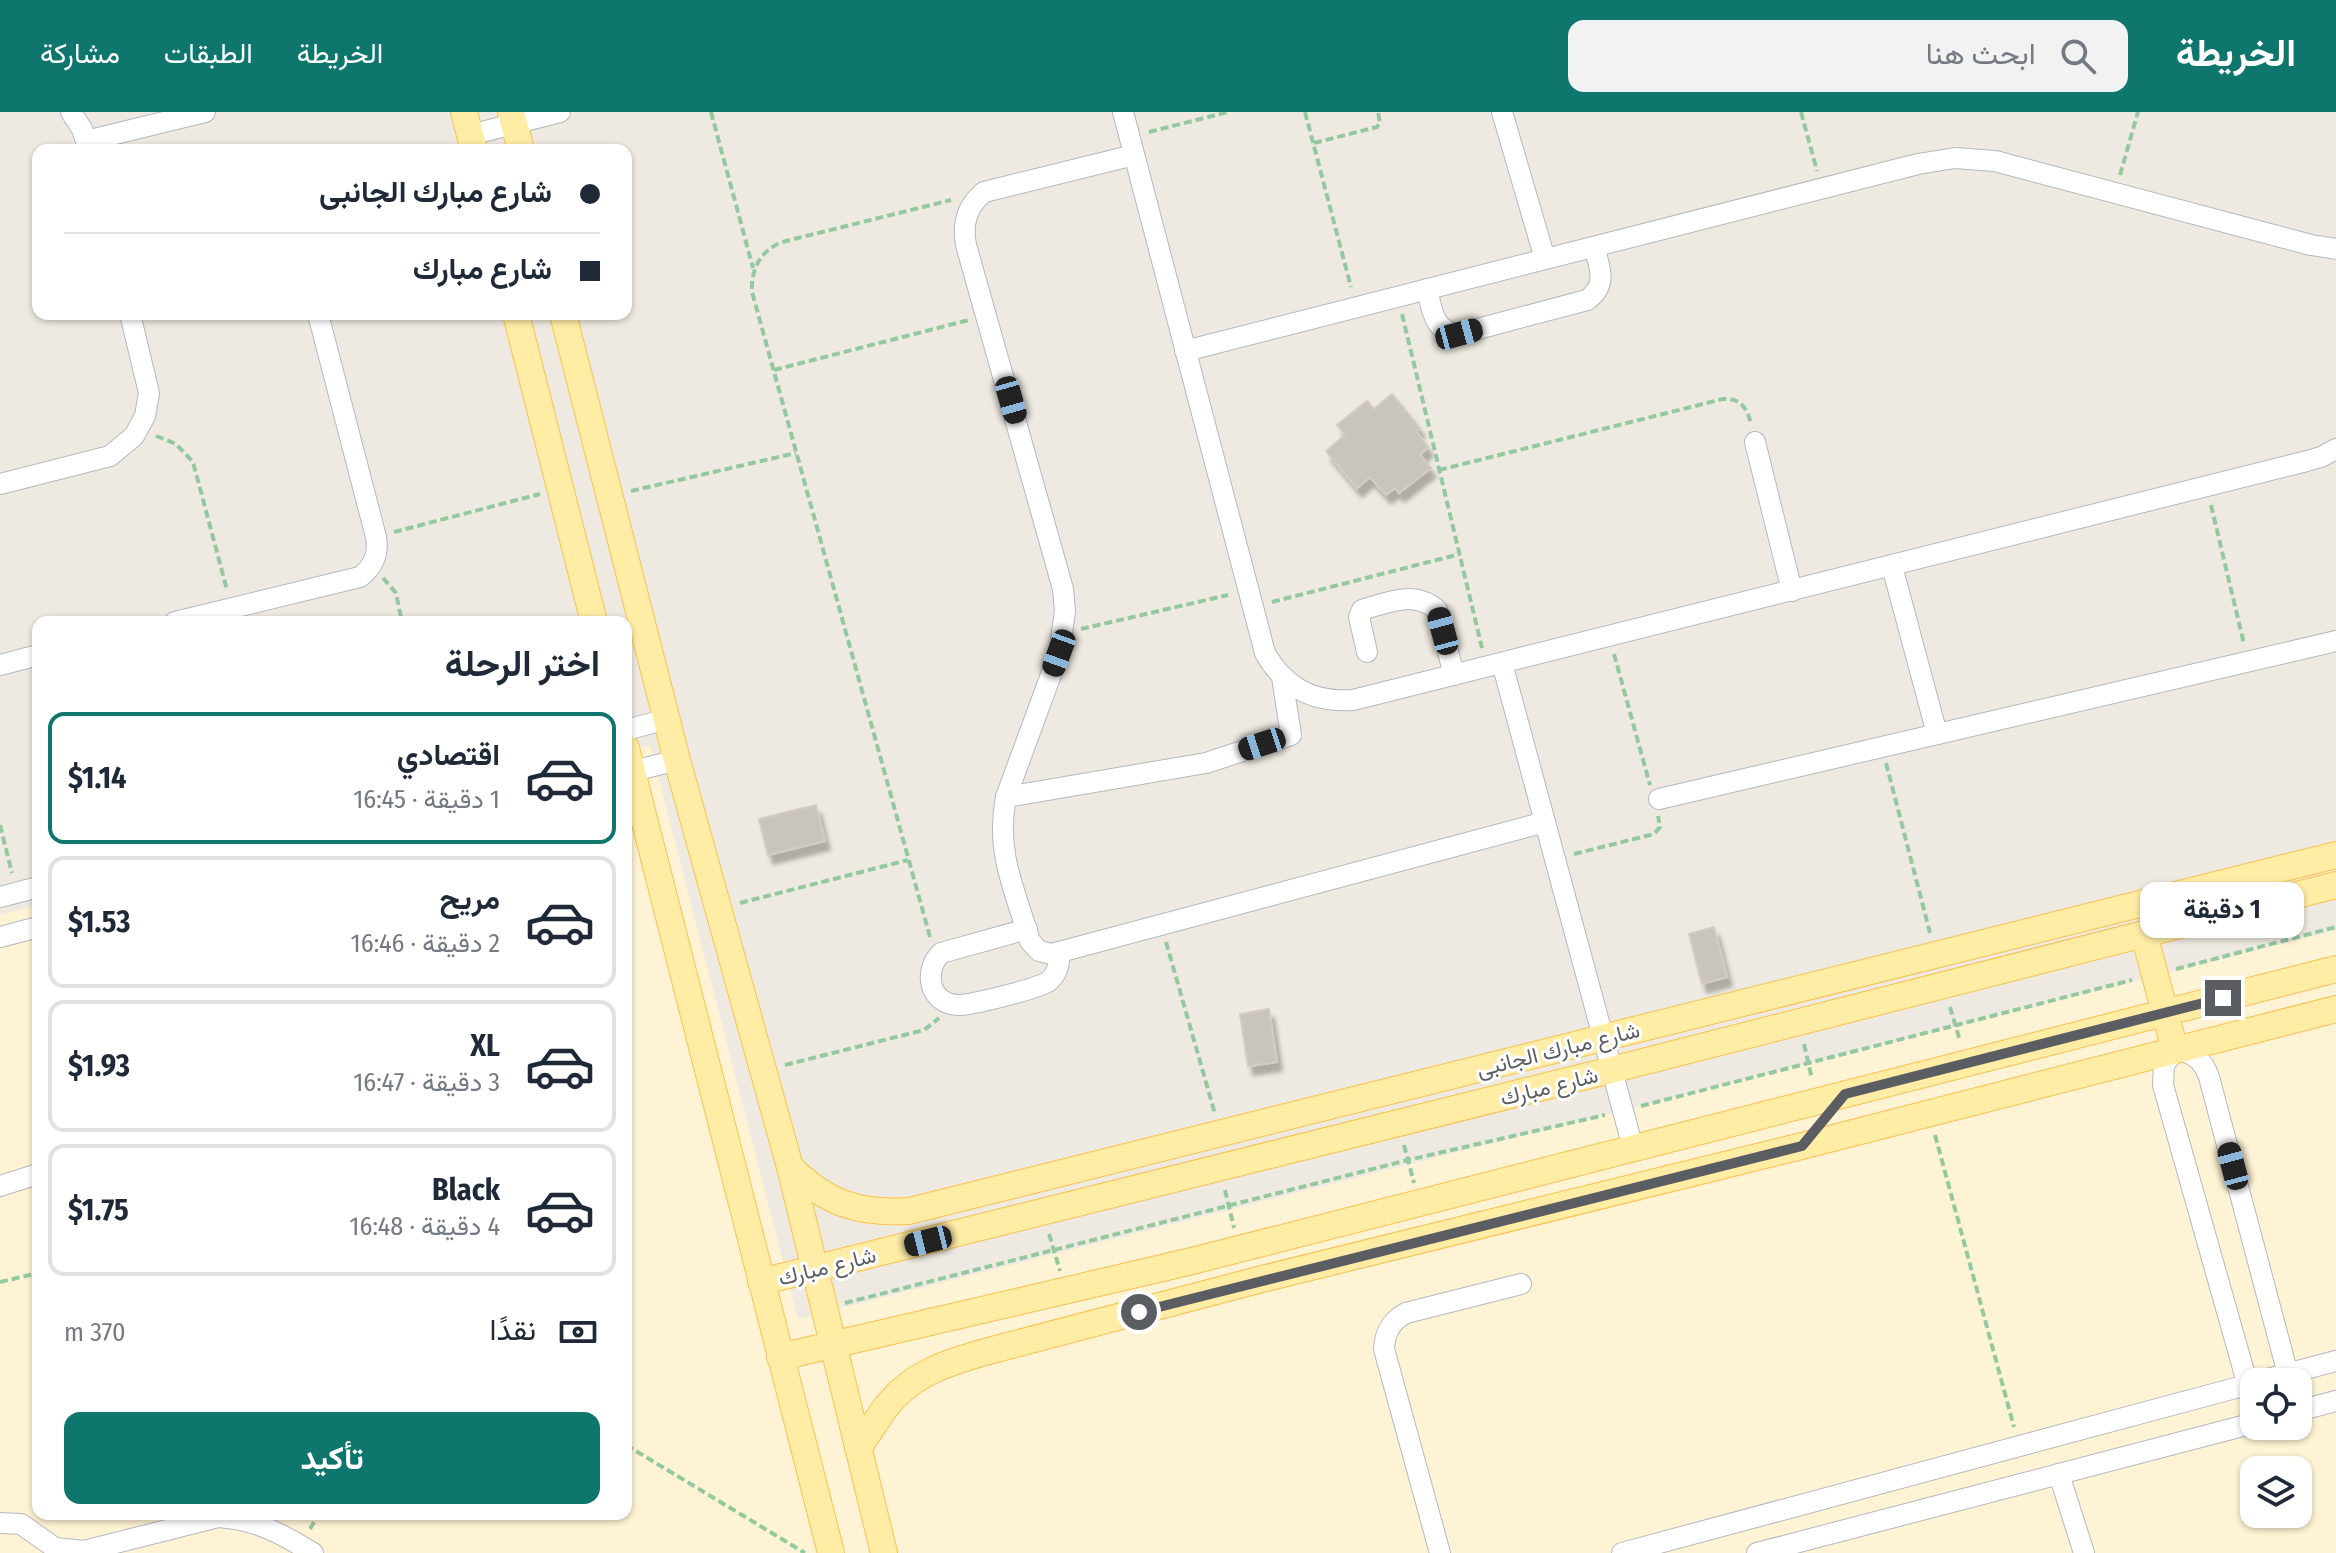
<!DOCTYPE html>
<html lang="ar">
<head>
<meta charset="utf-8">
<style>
	:root { --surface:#fff; --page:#f2f2f3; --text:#1f2937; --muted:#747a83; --line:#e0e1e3; --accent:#0f766e }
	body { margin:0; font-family:"Fira Sans Condensed",Vazirmatn,sans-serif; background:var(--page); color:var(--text); direction:rtl; height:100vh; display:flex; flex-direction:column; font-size:30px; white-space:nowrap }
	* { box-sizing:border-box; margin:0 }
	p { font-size:26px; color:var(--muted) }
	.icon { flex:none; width:44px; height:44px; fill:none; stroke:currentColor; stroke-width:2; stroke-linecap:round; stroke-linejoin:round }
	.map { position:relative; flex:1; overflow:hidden; direction:ltr }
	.details { position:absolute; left:32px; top:504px; width:600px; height:904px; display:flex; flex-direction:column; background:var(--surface); border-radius:16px; box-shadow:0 2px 6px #0004; direction:rtl }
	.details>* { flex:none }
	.guide { position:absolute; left:32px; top:32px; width:600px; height:176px; border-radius:16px; box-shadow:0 2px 6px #0004; direction:rtl; display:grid; align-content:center; height:176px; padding:0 32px; background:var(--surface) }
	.fabs { position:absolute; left:2240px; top:1256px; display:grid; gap:16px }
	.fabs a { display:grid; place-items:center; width:72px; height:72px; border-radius:16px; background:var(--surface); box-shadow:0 2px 6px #0004; font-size:40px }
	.end { position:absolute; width:36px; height:36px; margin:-18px; border:10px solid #5a5e63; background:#fff; box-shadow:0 0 0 4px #fff }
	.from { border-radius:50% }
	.bubble { position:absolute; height:56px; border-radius:16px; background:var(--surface); box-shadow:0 2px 6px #0004; font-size:26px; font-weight:700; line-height:56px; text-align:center; direction:rtl }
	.car { position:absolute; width:24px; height:48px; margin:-24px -12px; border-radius:10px; box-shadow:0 0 6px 2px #0007; background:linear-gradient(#222 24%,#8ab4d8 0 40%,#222 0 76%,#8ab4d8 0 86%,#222 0) }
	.guide b { display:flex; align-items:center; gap:28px; height:76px; font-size:30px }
	.guide b+b { border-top:2px solid var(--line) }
	.guide i { width:20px; height:20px; background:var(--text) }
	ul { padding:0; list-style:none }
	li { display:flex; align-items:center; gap:24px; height:132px; margin:0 16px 12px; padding:0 16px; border:4px solid var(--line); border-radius:16px }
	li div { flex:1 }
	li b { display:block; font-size:30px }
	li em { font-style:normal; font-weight:700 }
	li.current { border-color:var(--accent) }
	li>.icon { width:72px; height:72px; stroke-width:1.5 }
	h2 { padding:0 32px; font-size:36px; line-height:96px }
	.pay { display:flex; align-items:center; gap:20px; height:88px; padding:0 32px; font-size:30px }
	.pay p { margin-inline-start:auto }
	.cta { display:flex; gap:16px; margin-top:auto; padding:16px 32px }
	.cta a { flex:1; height:92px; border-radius:16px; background:var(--accent); color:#fff; font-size:32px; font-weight:700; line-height:92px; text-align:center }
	header { display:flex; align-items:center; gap:48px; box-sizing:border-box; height:112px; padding:0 40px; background:var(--accent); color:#fff }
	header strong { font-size:38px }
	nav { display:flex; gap:44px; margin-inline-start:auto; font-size:28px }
	.search { width:560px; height:72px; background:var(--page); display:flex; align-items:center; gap:20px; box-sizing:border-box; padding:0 28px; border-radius:16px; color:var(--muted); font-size:30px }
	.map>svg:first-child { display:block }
</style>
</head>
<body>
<header>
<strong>الخريطة</strong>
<div class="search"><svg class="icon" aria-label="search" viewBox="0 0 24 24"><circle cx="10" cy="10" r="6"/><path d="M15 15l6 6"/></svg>ابحث هنا</div>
<nav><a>الخريطة</a><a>الطبقات</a><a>مشاركة</a></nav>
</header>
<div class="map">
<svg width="2336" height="1441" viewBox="0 0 2336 1441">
	<defs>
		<filter id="shadow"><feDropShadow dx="5" dy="9" stdDeviation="2" flood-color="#0004"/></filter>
	</defs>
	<rect width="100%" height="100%" fill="#eeeae1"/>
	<path fill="#fff3d5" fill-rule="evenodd" d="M650,633L798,1207L2336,818V1441H0V803L38,793V1402H626V639ZM2254,1270H2298V1314H2254ZM2254,1358H2298V1402H2254Z"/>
	<g fill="#c9c5be" stroke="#d3ccbf" stroke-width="2" filter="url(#shadow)">
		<polygon points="1392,282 1420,316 1416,319 1428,335 1420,343 1431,356 1399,381 1395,376 1386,383 1370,365 1357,376 1326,339 1345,323 1337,313 1367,289 1374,297"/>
		<polygon points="816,693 825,729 768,743 759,707"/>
		<polygon points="1714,815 1727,865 1702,872 1689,822"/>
		<polygon points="1269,897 1277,950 1248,954 1240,902"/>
	</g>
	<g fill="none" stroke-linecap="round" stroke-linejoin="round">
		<g stroke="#b4b8bd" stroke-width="22">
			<g id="minor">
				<polyline points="71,0 82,17 89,38"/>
				<path d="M1123,0L1265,541C1285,576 1314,591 1353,588L2307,349L2321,345L2336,337"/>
				<polyline points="1502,0 1545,147"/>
				<polyline points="470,23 560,0"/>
				<polyline points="86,29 205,0"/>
				<path d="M1134,43L984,80C967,94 962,111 966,133L1063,477L1065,499L1059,541L1006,685C995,740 1015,778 1030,829L1039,839L1052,842L1545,710"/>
				<path d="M1427,177C1432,197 1433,220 1459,222L1587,188C1608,173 1600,156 1594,135"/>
				<polyline points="1185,239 1918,52 1955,46 1995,49 2311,133 2336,137"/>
				<polyline points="1755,330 1792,479"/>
				<polyline points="0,372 110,344 134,324 145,304 149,281 130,202"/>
				<polyline points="1892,454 1937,622"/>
				<path d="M175,510L360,465C374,454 379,442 376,425L318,202"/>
				<path d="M1367,540L1359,505L1362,498C1388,490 1415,478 1437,498L1454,563"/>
				<polyline points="1502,551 1633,1036"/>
				<polyline points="0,553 38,543"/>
				<polyline points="626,618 667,607"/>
				<polyline points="626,661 677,648"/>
				<polyline points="1006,685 1206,651 1291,623 1282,565"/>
				<polyline points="1659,687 2336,529"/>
				<polyline points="0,785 38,775"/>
				<path d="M1027,817L941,841C923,859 929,891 957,893C969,894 1040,876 1049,869C1058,861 1060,851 1059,840"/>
				<polyline points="0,825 38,815"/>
				<polyline points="0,1074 38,1062"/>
				<polyline points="2256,1270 2336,1249"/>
				<path d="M2254,1295L2163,973L2164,953L2175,938C2193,940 2203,948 2209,965L2290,1270"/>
				<polyline points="2298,1299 2336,1289"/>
				<polyline points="2059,1362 2084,1441"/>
				<path d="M0,1411L21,1412L55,1436L84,1439L218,1405C255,1407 282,1422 313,1441"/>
				<path d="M1440,1441L1384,1237C1385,1220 1391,1209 1406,1201L1521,1172"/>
				<polyline points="1622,1441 2254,1271"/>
				<polyline points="1757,1441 2254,1311"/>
			</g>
		</g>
		<g stroke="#fac14e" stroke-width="28">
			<g id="major">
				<polyline points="464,0 474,38"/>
				<polyline points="511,0 521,38"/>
				<polyline points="516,202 594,510"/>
				<polyline points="563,202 677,648 790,1055 884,1441"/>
				<polyline points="626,636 831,1441"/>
				<polyline points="2144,822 2175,938"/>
				<path d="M790,1055C826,1091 858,1102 909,1099L2336,743"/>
				<polyline points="761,1170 1611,958 2336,773"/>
				<polyline points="780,1245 1188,1150 2336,857"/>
				<path d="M858,1336C869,1321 879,1303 891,1289C916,1260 950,1250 985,1240L1262,1167L1802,1034L2336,897"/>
			</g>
		</g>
		<g stroke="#94c9a0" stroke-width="4" stroke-dasharray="8 4" stroke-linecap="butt">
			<polyline points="711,0 753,156"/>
			<polyline points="1305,0 1351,175"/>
			<polyline points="1801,0 1817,59"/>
			<polyline points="1149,20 1228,0"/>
			<polyline points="1314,31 1377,15 1380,11 1378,0"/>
			<polyline points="2120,63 2138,0"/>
			<polyline points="1402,202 1482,536"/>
			<polyline points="774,258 969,208"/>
			<polyline points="156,324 176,332 193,350 227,478"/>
			<path d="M1439,358L1723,287C1741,286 1747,296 1751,312"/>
			<polyline points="631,379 796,341"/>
			<polyline points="2211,393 2244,532"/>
			<polyline points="394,420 540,382"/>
			<polyline points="383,466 396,481 402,510"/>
			<polyline points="1272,490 1460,442"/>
			<polyline points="1081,517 1228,483"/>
			<polyline points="1614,542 1650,673"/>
			<polyline points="1886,651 1930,821"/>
			<polyline points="0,713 12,761"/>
			<polyline points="1574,742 1654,722 1660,715 1658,704"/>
			<polyline points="740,791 908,748"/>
			<path d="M930,825L752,180C751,157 760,139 782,130L951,88"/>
			<polyline points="1166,830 1215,1002"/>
			<polyline points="2176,857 2336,815"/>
			<polyline points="1950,895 1960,929"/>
			<polyline points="1804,932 1812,967"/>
			<polyline points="785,953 924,918 939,906"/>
			<polyline points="1641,994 2132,868"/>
			<polyline points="1935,1023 2014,1315"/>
			<polyline points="1404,1033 1414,1071"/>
			<polyline points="1225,1078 1234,1116"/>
			<polyline points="1049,1122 1060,1159"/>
			<polyline points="0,1170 38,1161"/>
			<polyline points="845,1191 1408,1048 1605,1003"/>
			<polyline points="626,1333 805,1441"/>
			<polyline points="310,1417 319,1402"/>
		</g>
		<use href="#minor" stroke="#fff" stroke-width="20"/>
		<use href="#major" stroke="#ffeca5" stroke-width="26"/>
	</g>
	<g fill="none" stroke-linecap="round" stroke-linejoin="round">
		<polyline stroke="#5a5e63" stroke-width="10" points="1139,1200 1802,1034 1845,982 2223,886"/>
	</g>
	<g text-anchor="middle" stroke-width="6" stroke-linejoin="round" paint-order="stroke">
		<g font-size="22" fill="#5a5e63" stroke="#fff">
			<text transform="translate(1558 937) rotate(-14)" y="8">شارع مبارك الجانبى</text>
			<text transform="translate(1549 974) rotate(-14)" y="8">شارع مبارك</text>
			<text transform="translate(827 1154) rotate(-14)" y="8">شارع مبارك</text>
		</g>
	</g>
</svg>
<div class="fabs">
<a><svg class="icon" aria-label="locate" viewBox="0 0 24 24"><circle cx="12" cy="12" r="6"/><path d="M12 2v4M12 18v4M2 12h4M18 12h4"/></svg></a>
<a><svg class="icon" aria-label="layers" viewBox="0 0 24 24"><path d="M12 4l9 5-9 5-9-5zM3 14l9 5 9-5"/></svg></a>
</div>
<i class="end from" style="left:1139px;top:1200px"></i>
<i class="end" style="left:2223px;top:886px"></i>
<div class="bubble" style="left:2140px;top:770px;width:164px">1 دقيقة</div>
<i class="car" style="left:1459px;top:222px;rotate:75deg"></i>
<i class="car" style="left:1011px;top:288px;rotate:164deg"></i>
<i class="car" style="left:1443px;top:519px;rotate:345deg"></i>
<i class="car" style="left:1059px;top:541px;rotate:200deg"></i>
<i class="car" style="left:1262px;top:632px;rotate:252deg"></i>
<i class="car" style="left:2233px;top:1054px;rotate:345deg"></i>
<i class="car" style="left:928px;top:1129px;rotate:256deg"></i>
<div class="guide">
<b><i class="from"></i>شارع مبارك الجانبى</b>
<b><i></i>شارع مبارك</b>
</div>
<section class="details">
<h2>اختر الرحلة</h2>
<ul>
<li class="current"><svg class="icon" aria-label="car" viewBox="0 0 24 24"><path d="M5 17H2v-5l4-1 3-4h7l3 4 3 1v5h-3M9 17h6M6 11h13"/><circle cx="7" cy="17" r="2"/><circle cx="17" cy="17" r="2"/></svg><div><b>اقتصادي</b><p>1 دقيقة · 16:45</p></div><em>$1.14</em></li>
<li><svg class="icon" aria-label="car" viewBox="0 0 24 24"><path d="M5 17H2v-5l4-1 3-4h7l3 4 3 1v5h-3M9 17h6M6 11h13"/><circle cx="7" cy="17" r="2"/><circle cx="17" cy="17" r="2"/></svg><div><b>مريح</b><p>2 دقيقة · 16:46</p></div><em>$1.53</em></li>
<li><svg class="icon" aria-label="car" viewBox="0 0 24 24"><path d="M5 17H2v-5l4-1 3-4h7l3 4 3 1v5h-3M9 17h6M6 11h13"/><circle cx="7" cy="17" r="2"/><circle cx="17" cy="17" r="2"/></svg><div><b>XL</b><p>3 دقيقة · 16:47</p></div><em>$1.93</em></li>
<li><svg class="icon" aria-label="car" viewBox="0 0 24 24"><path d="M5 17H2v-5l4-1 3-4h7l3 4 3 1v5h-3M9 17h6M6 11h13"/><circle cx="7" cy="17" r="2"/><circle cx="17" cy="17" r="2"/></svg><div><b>Black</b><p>4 دقيقة · 16:48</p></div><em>$1.75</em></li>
</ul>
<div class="pay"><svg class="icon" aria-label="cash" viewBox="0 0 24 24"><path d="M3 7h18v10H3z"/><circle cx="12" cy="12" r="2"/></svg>نقدًا<p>370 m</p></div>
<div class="cta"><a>تأكيد</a></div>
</section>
</div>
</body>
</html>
